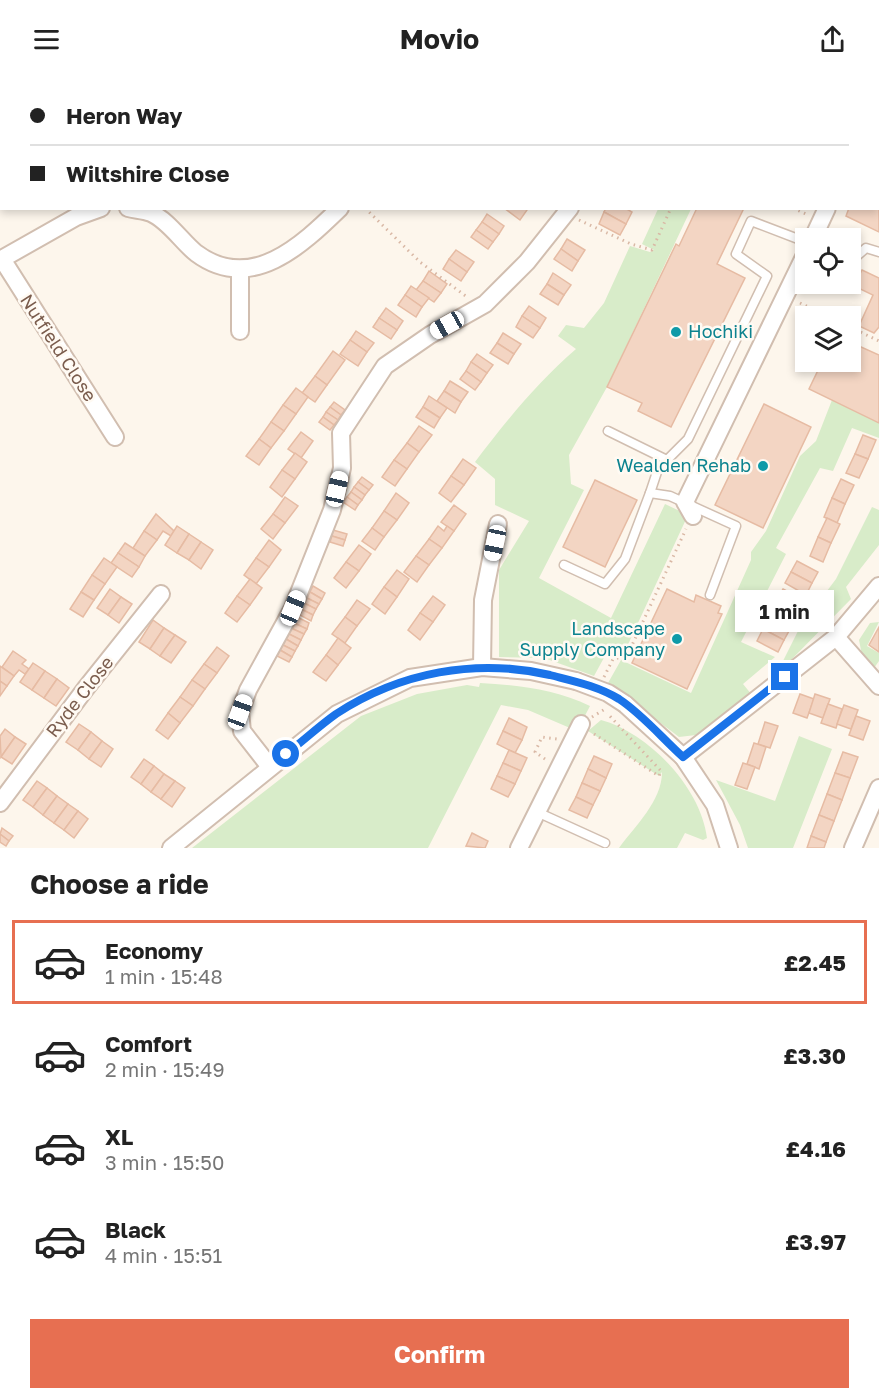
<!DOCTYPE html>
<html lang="en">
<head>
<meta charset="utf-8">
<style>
	:root { --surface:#fff; --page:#f6f6f6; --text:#222; --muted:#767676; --line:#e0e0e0; --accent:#e76f51 }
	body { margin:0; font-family:"Golos Text",sans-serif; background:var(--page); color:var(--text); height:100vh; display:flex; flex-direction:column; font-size:22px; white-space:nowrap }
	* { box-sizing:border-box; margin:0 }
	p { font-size:20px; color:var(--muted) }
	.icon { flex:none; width:33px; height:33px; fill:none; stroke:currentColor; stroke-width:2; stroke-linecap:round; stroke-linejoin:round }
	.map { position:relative; height:770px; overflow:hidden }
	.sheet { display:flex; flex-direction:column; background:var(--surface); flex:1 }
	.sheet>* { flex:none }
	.guide { position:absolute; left:0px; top:0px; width:879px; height:132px; box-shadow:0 3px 9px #0003; display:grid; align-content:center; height:132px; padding:0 30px; background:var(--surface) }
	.controls { position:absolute; left:795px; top:150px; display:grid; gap:12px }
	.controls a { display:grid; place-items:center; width:66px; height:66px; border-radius:0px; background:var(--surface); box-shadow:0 3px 9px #0003; font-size:30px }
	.end { position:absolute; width:27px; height:27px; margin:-14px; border:8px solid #1a73e8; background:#fff; box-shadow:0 0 0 3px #fff }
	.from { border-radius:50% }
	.bubble { position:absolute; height:42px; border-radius:0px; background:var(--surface); box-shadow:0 3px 9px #0003; font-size:20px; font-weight:700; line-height:42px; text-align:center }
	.car { position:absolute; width:18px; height:36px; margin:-18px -9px; border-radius:8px; box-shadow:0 0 4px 2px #0007; background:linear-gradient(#fff 24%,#345 0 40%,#fff 0 76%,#345 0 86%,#fff 0) }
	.guide b { display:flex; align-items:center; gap:21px; height:57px; font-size:22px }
	.guide b+b { border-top:2px solid var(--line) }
	.guide i { width:15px; height:15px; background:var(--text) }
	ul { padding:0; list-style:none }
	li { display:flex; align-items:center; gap:18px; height:84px; margin:0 12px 9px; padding:0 18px; border:3px solid transparent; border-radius:0px }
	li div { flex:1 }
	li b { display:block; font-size:22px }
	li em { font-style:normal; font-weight:700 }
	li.on { border-color:var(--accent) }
	li>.icon { width:54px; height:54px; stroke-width:1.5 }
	h2 { padding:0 30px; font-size:27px; line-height:72px }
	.button { display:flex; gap:12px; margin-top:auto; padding:12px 30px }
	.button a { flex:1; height:69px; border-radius:0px; background:var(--accent); color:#fff; font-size:24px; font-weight:700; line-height:69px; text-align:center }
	header { display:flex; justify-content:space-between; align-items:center; height:78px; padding:0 30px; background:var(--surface); font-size:27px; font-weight:700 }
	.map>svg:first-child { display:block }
</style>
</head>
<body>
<header><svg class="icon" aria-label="menu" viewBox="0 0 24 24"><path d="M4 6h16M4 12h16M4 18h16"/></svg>Movio<svg class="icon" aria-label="share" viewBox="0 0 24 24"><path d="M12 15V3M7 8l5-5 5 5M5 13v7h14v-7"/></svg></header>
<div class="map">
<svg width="879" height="770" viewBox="0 0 879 770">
	<rect width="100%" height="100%" fill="#fdf6ec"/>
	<g fill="#d8ecc9">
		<path d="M658,131H691L607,309L569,377L571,406L584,412L539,500L611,540L665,426L688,437L625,573L606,576L594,598L544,580L499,579V492L529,443L495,427V401L475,384C506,343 537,305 576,271L558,258L566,247L584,250L604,225L630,168L650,174L654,172L642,166Z"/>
		<polygon points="832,322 879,345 879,360 852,350 833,393 820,390 776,470 786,476 741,564 775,579 743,606 752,617 696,657 679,659 608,605 621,582 691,615 751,482 751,474 766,453 800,378 816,363"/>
		<polygon points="872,429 879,432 879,467 846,509 851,521 789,584 783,583 810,529 821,521 836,501"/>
		<polygon points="879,544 867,568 879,575 879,583 874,590 862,577 859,562 870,545"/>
		<path d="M480,605C518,607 555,611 590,628L577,653L528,632L501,627L428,770H192L361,638L417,616L467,607L479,609Z"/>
		<path d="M601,642C649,655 701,710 707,760L703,762L685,755L677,770H619C635,748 662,723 662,694L659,698L588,653Z"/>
		<polygon points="799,658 832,671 793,770 748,770 740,747 716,702 775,723"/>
	</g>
	<g fill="#f3d5c3" stroke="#e6bba3" stroke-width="1.5">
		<polygon points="806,0 849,0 806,2"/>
		<polygon points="878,108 879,109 879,154 846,138 849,130 878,130"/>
		<polygon points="504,130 524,130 527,132 520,142"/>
		<polygon points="606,130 625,130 632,134 626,146 604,134"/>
		<polygon points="697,130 744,130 717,186 745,200 671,349 638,333 642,325 607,309 676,166 679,168"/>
		<polygon points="604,134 626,146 620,157 599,146"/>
		<polygon points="487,136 504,148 499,156 482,144"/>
		<polygon points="482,144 499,156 493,164 476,152"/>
		<polygon points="476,152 493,164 488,171 471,159"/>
		<polygon points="567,161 585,172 578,183 561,171"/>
		<polygon points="561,171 578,183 572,193 554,181"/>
		<polygon points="456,172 474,184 467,194 449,181"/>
		<polygon points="449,181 467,194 461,203 443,191"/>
		<polygon points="862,192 879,200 879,249 874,255 859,248 873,217 854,208"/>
		<polygon points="429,193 447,206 441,215 423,203"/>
		<polygon points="553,195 571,207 564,217 547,206"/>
		<polygon points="423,203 441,215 434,224 416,212"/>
		<polygon points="547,206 564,217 558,227 540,216"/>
		<polygon points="411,208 429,220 422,229 405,217"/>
		<polygon points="405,217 422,229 416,239 398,227"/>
		<polygon points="529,228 546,240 540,250 522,238"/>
		<polygon points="386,230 403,243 397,252 379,240"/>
		<polygon points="522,238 540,250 533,260 516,249"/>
		<polygon points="379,240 397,252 391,261 373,249"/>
		<polygon points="356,253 374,265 367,274 350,262"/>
		<polygon points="503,255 521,266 514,276 497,265"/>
		<polygon points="350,262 367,274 358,288 340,276"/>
		<polygon points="850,264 879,277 879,345 809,311 822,284 850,284"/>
		<polygon points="497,265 514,276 508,286 490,275"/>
		<polygon points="333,273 345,282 327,307 315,298"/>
		<polygon points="477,276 493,287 487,295 471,284"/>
		<polygon points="471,284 487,295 481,304 466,293"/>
		<polygon points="466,293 481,304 475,312 460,301"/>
		<polygon points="315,298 327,307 315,324 302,315"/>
		<polygon points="450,303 468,314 461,324 444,313"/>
		<polygon points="296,310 308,319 296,336 283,327"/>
		<polygon points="444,313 461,324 455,335 437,323"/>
		<polygon points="429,318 447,330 440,340 423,329"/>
		<polygon points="334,324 345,332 341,337 330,329"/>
		<polygon points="764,326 811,349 763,450 715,427"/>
		<polygon points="283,327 296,336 284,353 271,344"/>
		<polygon points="330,329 341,337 338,342 326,334"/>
		<polygon points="423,329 440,340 434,350 416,339"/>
		<polygon points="326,334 338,342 334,347 323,339"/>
		<polygon points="323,339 334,347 330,352 319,344"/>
		<polygon points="271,344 284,353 271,370 259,361"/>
		<polygon points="419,348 432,357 419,374 407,365"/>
		<polygon points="301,354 313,363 301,380 288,371"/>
		<polygon points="863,357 876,362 868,381 855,376"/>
		<polygon points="259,361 271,370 259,387 246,378"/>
		<polygon points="407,365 419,374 407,391 394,382"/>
		<polygon points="295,375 307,384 295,401 282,392"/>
		<polygon points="855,376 868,381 859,400 846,395"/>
		<polygon points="463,381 476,390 464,407 451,398"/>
		<polygon points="394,382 407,391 395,408 382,399"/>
		<polygon points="282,392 295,401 282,419 270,409"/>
		<polygon points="451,398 464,407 451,424 439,415"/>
		<polygon points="362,399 373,407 369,412 358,404"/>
		<polygon points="841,401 854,407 845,426 832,420"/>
		<polygon points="595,402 637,422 605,489 563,469"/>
		<polygon points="358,404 369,412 365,417 354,409"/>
		<polygon points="354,409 365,417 362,422 351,414"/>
		<polygon points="351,414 362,422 358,427 347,419"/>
		<polygon points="396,415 409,425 397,442 384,433"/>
		<polygon points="285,419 298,428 285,445 273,436"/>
		<polygon points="347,419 358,427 355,432 343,424"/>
		<polygon points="832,420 845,426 837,445 824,439"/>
		<polygon points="454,427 466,436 454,453 441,444"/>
		<polygon points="384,433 397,442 384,459 372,450"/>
		<polygon points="156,436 174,453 171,458 163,453 157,462 144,453"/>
		<polygon points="273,436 285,445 273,461 261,451"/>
		<polygon points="827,440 840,446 831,465 818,459"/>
		<polygon points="177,448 189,456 177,475 165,467"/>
		<polygon points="438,448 444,453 447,448 454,453 442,470 429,461"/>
		<polygon points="372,450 384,459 375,472 362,463"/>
		<polygon points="333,452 347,456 345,462 332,458"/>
		<polygon points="144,453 157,462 145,478 133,470"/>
		<polygon points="189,456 201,464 189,482 177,475"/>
		<polygon points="332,458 345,462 343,468 330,464"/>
		<polygon points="818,459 831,465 823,484 810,478"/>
		<polygon points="429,461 442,470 429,487 416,478"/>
		<polygon points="269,462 281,472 269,489 256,480"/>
		<polygon points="201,464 213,472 201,491 189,482"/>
		<polygon points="125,465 145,478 139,489 118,475"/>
		<polygon points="359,467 371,476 359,493 346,484"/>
		<polygon points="118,475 139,489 132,499 111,485"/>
		<polygon points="416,478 429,487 417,504 404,494"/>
		<polygon points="104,480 117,489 105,506 92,497"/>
		<polygon points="256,480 269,489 256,506 244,497"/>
		<polygon points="797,483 818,494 812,505 791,494"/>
		<polygon points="346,484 359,493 346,510 334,500"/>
		<polygon points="397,492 409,501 397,519 384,509"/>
		<polygon points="791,494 812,505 806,517 785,505"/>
		<polygon points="92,497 105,506 94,522 81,514"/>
		<polygon points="250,501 262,510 250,527 237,518"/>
		<polygon points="313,508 325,515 322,521 310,514"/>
		<polygon points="384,509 397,519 385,536 372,526"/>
		<polygon points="110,511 121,519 108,537 97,530"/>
		<polygon points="667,511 694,524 696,517 721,528 718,535 722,536 687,611 632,585"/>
		<polygon points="783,511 804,522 798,534 777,522"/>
		<polygon points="81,514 94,522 83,539 70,531"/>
		<polygon points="310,514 322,521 319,526 307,520"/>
		<polygon points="237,518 250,527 237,544 225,535"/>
		<polygon points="433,518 445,527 433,544 420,535"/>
		<polygon points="121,519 132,526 119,545 108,537"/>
		<polygon points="307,520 319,526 316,531 304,525"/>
		<polygon points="357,522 370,531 357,548 345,539"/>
		<polygon points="777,522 798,534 792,545 771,534"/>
		<polygon points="304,525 316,531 313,537 301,531"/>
		<polygon points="301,531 313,537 311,543 298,536"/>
		<polygon points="420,535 433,544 420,562 408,552"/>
		<polygon points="297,539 309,545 307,551 294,545"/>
		<polygon points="345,539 357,548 345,565 332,556"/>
		<polygon points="769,540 790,551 784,562 763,551"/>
		<polygon points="153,542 164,550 150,571 139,564"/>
		<polygon points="294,545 307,551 304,556 291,550"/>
		<polygon points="879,549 879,574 869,567"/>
		<polygon points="164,550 175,557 160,578 150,571"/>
		<polygon points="291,550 304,556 301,562 289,556"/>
		<polygon points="763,551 784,562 778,574 757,563"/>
		<polygon points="289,556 301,562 298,568 286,561"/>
		<polygon points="175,557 186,564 171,585 160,578"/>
		<polygon points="338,560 351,570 338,587 326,577"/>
		<polygon points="286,561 298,568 295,573 283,567"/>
		<polygon points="283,567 295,573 292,579 280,572"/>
		<polygon points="217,569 229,578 217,595 204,586"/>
		<polygon points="280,572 292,579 289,584 277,578"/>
		<polygon points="13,573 26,582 22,586 29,591 25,596 19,592 14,598 2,589"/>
		<polygon points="326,577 338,587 326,603 313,594"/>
		<polygon points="33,585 45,593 32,612 20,604"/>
		<polygon points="204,586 217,595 205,611 192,602"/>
		<polygon points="0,588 14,598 7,608 0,603"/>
		<polygon points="45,593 57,601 44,620 32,612"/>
		<polygon points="57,601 69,610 56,628 44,620"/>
		<polygon points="192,602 205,611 193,628 180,619"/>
		<polygon points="0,603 7,608 0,618"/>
		<polygon points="800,616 814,621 807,640 793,635"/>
		<polygon points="815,616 830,621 823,640 809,635"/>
		<polygon points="180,619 193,628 180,645 168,635"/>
		<polygon points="828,626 842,631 836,650 821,645"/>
		<polygon points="844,627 858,632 851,651 837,646"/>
		<polygon points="168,635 180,645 168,661 156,652"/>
		<polygon points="856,638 870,643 863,662 849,657"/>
		<polygon points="509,640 527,649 522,662 503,653"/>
		<polygon points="765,644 778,648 770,670 758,666"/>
		<polygon points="79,646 91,654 78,672 66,664"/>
		<polygon points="5,651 15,659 1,679 0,658"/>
		<polygon points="503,653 522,662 515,675 497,666"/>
		<polygon points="91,654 102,663 89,681 78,672"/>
		<polygon points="15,659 26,666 12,686 1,679"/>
		<polygon points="102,663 113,671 101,689 89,681"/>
		<polygon points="754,665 766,669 759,691 747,686"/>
		<polygon points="509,672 527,680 521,693 503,685"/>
		<polygon points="843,674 858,679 850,700 835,695"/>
		<polygon points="594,678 612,686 606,700 588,691"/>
		<polygon points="144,681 154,688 141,706 131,699"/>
		<polygon points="503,685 521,693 515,706 497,698"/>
		<polygon points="743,685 755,689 747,711 735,707"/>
		<polygon points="154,688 164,696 151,714 141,706"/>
		<polygon points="588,691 606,700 600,713 582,705"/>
		<polygon points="835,695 850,700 842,722 827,716"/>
		<polygon points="164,696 175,703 161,721 151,714"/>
		<polygon points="497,698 515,706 508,719 491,711"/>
		<polygon points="37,703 47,710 33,729 23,722"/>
		<polygon points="175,703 185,710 172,729 161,721"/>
		<polygon points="582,705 600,713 593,727 576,719"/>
		<polygon points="47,710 57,718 43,737 33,729"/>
		<polygon points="827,716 842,722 834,743 819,737"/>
		<polygon points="57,718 68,726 54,745 43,737"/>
		<polygon points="576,719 593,727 587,740 569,732"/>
		<polygon points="68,726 78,733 64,752 54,745"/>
		<polygon points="78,733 88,741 74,760 64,752"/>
		<polygon points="819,737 834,743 826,764 811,758"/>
		<polygon points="2,750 13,758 9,763 0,756"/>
		<polygon points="472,755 488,763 485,770 466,768"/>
		<polygon points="0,756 9,763 6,768 0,764"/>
		<polygon points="811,758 826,764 824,770 807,770"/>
	</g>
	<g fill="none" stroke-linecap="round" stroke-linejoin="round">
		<g stroke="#d1beb0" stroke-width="11">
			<g id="lane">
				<polyline points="778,0 778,2"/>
				<polyline points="850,184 866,170 879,174"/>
				<polyline points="608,353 667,382"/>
				<polyline points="650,415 658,391 688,361 767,198 736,176 751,143 806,164"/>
				<polyline points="564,487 605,506 625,481 650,415 670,418 736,448 710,517"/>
				<polyline points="537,734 605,765"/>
			</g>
		</g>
		<g stroke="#d1beb0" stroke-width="20">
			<g id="street">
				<polyline points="462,2 464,0"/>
				<polyline points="673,2 673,0"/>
				<polyline points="878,28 879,25"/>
				<path d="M128,130C135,132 144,132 151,135C168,142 182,164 196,175C251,216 302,167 340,130"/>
				<polyline points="813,160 827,130"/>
				<polyline points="2,181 115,359"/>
				<polyline points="0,182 76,139 101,130"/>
				<polyline points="240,191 240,253"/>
				<polyline points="693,438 685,424 806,175"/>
				<polyline points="836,559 879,608"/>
				<polyline points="482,589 483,522 498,446"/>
				<polyline points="625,626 683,679 715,727 729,770"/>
				<polyline points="683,679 836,559 879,508"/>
				<polyline points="270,689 242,653 240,634 248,612 293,530 332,432 342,390 341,355 385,288 430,257 485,226 527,184 570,130"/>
				<polyline points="0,725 86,610 161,516"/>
				<polyline points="171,770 337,636 410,600 482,589 531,593 576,603"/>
				<polyline points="519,770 581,646"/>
				<polyline points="853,770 879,710"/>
			</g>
		</g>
		<g stroke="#d9b8a5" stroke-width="3" stroke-dasharray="1.5 4.5" stroke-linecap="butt">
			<polyline points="365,130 420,184 467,219"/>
			<polyline points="793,130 806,136"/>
			<polyline points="579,142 631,166 652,172 671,130"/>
			<polyline points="800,225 828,238"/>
			<polyline points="850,249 879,263"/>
			<polyline points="604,599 613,581 627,578 686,451"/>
			<polyline points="592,639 605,631"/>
			<polyline points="594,656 659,698 661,693 607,635"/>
			<polyline points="545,681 535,674 542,659 557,661"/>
		</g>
		<use href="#lane" stroke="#fff" stroke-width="8"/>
		<use href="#street" stroke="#fff" stroke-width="16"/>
		<g stroke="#d1beb0" stroke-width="20" stroke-linecap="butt">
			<polyline id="street-bridge" points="576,603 608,615 625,626"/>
		</g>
		<use href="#street-bridge" stroke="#fff" stroke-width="16"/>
	</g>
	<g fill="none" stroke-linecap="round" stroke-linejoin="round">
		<path stroke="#1a73e8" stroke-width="8" d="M286,676C303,663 319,648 336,636C400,594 476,580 550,597C573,603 598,608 619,621C642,636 662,660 683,679L785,599"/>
	</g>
	<g fill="#0f9aa8" stroke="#fffaf3" stroke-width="2">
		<circle cx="676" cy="254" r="6"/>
		<circle cx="763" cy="388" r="6"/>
		<circle cx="677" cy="561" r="6"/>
	</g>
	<g text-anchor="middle" stroke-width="5" stroke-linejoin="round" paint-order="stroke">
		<g font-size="18" fill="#0d838f" stroke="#fffaf3" text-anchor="end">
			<text x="688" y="260" text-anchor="start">Hochiki</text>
			<text x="751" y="394">Wealden Rehab</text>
			<text x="665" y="557">Landscape<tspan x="665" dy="21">Supply Company</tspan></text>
		</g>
		<g font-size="18" fill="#7a5c4d" stroke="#fffaf3">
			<text transform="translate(58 270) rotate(57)" y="6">Nutfield Close</text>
			<text transform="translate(80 619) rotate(-52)" y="6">Ryde Close</text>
		</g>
	</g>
</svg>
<div class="controls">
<a><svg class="icon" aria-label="locate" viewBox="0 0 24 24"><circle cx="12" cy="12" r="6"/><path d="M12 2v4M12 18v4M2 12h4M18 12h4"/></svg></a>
<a><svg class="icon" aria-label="layers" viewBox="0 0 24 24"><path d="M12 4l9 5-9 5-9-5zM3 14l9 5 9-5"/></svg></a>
</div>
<i class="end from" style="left:286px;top:676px"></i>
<i class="end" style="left:785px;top:599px"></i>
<div class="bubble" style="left:735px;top:512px;width:99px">1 min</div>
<i class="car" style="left:447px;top:247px;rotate:241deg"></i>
<i class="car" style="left:337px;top:411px;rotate:13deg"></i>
<i class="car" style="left:495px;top:465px;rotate:192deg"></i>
<i class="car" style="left:293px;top:530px;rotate:22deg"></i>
<i class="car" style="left:240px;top:634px;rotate:20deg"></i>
<div class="guide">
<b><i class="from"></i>Heron Way</b>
<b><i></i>Wiltshire Close</b>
</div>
</div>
<section class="sheet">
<h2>Choose a ride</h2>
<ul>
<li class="on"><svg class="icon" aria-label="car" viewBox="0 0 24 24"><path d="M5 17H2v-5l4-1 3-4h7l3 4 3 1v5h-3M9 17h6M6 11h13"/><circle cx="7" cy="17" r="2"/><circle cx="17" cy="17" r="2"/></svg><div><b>Economy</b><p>1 min · 15:48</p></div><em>£2.45</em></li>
<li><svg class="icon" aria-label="car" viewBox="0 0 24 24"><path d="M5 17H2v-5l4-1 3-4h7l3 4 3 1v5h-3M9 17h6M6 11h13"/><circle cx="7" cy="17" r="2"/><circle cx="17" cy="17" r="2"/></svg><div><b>Comfort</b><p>2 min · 15:49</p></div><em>£3.30</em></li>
<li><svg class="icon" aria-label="car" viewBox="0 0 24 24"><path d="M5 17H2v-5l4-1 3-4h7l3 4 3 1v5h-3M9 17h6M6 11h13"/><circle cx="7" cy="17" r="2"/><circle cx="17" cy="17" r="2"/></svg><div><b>XL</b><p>3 min · 15:50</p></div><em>£4.16</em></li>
<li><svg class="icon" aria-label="car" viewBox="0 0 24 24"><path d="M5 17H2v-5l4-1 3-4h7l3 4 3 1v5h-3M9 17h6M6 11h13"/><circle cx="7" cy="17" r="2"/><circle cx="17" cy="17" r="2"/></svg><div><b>Black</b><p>4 min · 15:51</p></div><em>£3.97</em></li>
</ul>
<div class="button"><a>Confirm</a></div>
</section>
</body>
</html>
